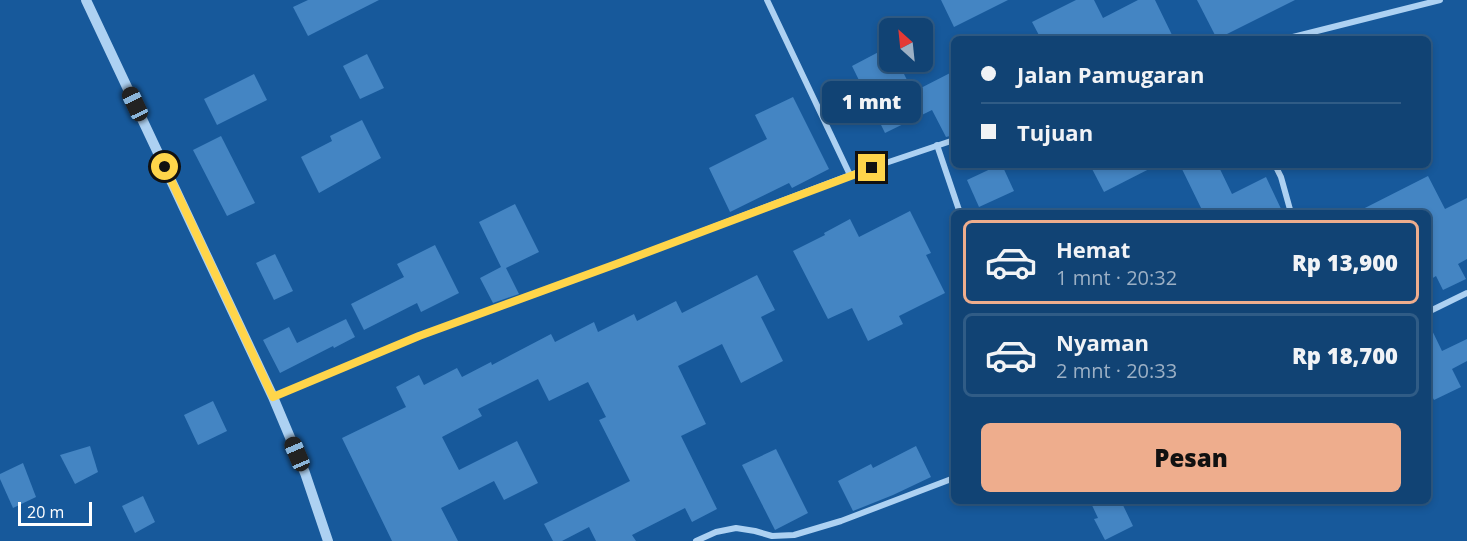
<!DOCTYPE html>
<html lang="id">
<head>
<meta charset="utf-8">
<style>
	:root { --surface:#114374; --page:#1e4e7c; --text:#f1f3f6; --muted:#9cb0c5; --line:#305c86; --accent:#eead8d }
	body { margin:0; font-family:"Open Sans",sans-serif; background:var(--page); color:var(--text); height:100vh; display:flex; flex-direction:column; font-size:22px; white-space:nowrap }
	* { box-sizing:border-box; margin:0 }
	p { font-size:20px; color:var(--muted) }
	.icon { flex:none; width:33px; height:33px; fill:none; stroke:currentColor; stroke-width:2; stroke-linecap:round; stroke-linejoin:round }
	.map { position:relative; flex:1; overflow:hidden }
	.side { position:absolute; left:951px; top:210px; width:480px; height:294px; display:flex; flex-direction:column; background:var(--surface); border-radius:9px; box-shadow:0 3px 9px #0003,0 0 0 2px var(--line) }
	.side>* { flex:none }
	.top-card { position:absolute; left:951px; top:36px; width:480px; height:132px; border-radius:9px; box-shadow:0 3px 9px #0003,0 0 0 2px var(--line); display:grid; align-content:center; height:132px; padding:0 30px; background:var(--surface) }
	.needle { width:39px; rotate:333deg }
	.controls { position:absolute; left:879px; top:18px; display:grid; gap:12px }
	.controls a { display:grid; place-items:center; width:54px; height:54px; border-radius:9px; background:var(--surface); box-shadow:0 3px 9px #0003,0 0 0 2px var(--line); font-size:30px }
	.scale { position:absolute; left:18px; bottom:15px; width:74px; box-sizing:border-box; padding-left:6px; border:3px solid #fff; border-top:0; font-size:16px; line-height:21px; white-space:nowrap; color:#fff; -webkit-text-stroke:4px #17599b; paint-order:stroke }
	.end { position:absolute; width:27px; height:27px; margin:-14px; border:8px solid #ffd54a; background:#111; box-shadow:0 0 0 3px #111 }
	.from { border-radius:50% }
	.bubble { position:absolute; height:42px; border-radius:9px; background:var(--surface); box-shadow:0 3px 9px #0003,0 0 0 2px var(--line); font-size:20px; font-weight:800; line-height:42px; text-align:center }
	.car { position:absolute; width:18px; height:36px; margin:-18px -9px; border-radius:8px; box-shadow:0 0 4px 2px #0007; background:linear-gradient(#222 24%,#8ab4d8 0 40%,#222 0 76%,#8ab4d8 0 86%,#222 0) }
	.top-card b { display:flex; align-items:center; gap:21px; height:57px; font-size:22px }
	.top-card b+b { border-top:2px solid var(--line) }
	.top-card i { width:15px; height:15px; background:var(--text) }
	ul { padding:10px 0 0; list-style:none }
	li { display:flex; align-items:center; gap:18px; height:84px; margin:0 12px 9px; padding:0 18px; border:3px solid var(--line); border-radius:9px }
	li div { flex:1 }
	li b { display:block; font-size:22px }
	li em { font-style:normal; font-weight:800 }
	li.on { border-color:var(--accent) }
	li>.icon { width:54px; height:54px; stroke-width:1.5 }
	.cta { display:flex; gap:12px; margin-top:auto; padding:12px 30px }
	.cta a { flex:1; height:69px; border-radius:9px; background:var(--accent); color:#111; font-size:24px; font-weight:800; line-height:69px; text-align:center }
	.map>svg:first-child { display:block }
</style>
</head>
<body>
<div class="map">
<svg width="1467" height="541" viewBox="0 0 1467 541">
	<rect width="100%" height="100%" fill="#17599b"/>
	<g fill="#4485c3">
		<polygon points="308,0 379,0 308,36 293,7"/>
		<polygon points="941,0 1008,0 954,27"/>
		<polygon points="1076,0 1094,0 1103,18 1138,0 1155,0 1174,39 1041,39 1032,22"/>
		<polygon points="1197,0 1295,0 1217,39"/>
		<polygon points="890,46 890,62 898,62 913,92 954,71 954,135 946,137 932,110 885,133 852,66"/>
		<polygon points="367,54 384,88 360,99 343,66"/>
		<polygon points="254,74 267,100 217,125 204,99"/>
		<polygon points="793,97 829,169 792,188 789,183 730,212 709,168 767,139 755,115"/>
		<polygon points="362,120 381,158 319,193 301,157 332,141 330,136"/>
		<polygon points="221,136 255,203 227,216 193,150"/>
		<polygon points="999,165 1002,165 1014,191 979,207 967,180"/>
		<polygon points="1090,165 1157,165 1104,192"/>
		<polygon points="1180,165 1218,165 1232,194 1266,177 1283,213 1195,213 1202,210"/>
		<polygon points="1428,176 1445,209 1467,198 1467,259 1458,264 1466,279 1443,290 1436,276 1428,281 1428,213 1355,213"/>
		<polygon points="515,204 539,252 506,268 519,294 493,303 480,278 501,267 479,222"/>
		<polygon points="910,211 931,253 926,255 945,293 899,316 903,324 868,341 852,308 828,319 793,251 825,235 824,233 850,219 859,237"/>
		<polygon points="435,245 459,293 421,312 417,303 364,330 351,304 404,277 397,264"/>
		<polygon points="275,254 293,291 274,300 256,263"/>
		<polygon points="757,275 775,310 761,317 783,361 741,383 722,344 678,366 706,424 681,436 717,509 692,522 685,508 632,535 636,541 596,541 589,527 562,541 553,541 544,524 630,481 599,420 606,417 588,382 549,401 538,379 478,409 482,416 442,437 459,470 517,441 538,483 504,500 494,481 441,508 458,541 392,541 342,438 406,407 396,387 419,375 424,385 457,368 462,377 491,362 492,365 551,334 555,342 594,322 598,332 634,314 637,321 676,301 682,313"/>
		<polygon points="346,319 355,337 334,348 333,346 280,373 263,340 289,327 297,343"/>
		<polygon points="1428,322 1442,351 1467,339 1467,361 1452,369 1461,387 1434,400 1428,389"/>
		<polygon points="213,401 227,431 198,445 184,415"/>
		<polygon points="90,446 98,472 75,484 60,455"/>
		<polygon points="916,446 931,477 893,495 853,511 838,481 871,464 873,468"/>
		<polygon points="776,449 808,513 775,530 742,465"/>
		<polygon points="23,463 36,497 13,508 0,479 0,474"/>
		<polygon points="143,496 155,522 135,533 122,506"/>
		<polygon points="1090,501 1121,501 1133,526 1105,540 1094,519 1098,518"/>
	</g>
	<g fill="none" stroke-linecap="round" stroke-linejoin="round">
		<g stroke="#add1f2" stroke-width="6">
			<polyline points="767,0 850,175"/>
			<polyline points="1285,39 1440,0"/>
			<polyline points="937,145 960,213"/>
			<polyline points="1275,165 1281,177 1291,213"/>
			<polyline points="1428,312 1467,293"/>
			<polyline points="273,397 419,336 619,263 850,175 954,140"/>
			<polyline points="696,541 716,532 736,528 755,531 772,536 794,535 841,521 954,478"/>
		</g>
		<polyline stroke="#add1f2" stroke-width="10" points="86,0 273,397 305,473 328,541"/>
	</g>
	<g fill="none" stroke-linecap="round" stroke-linejoin="round">
		<polyline stroke="#ffd54a" stroke-width="8" points="165,167 273,397 419,336 619,263 872,168"/>
	</g>
</svg>
<div class="controls">
<a><svg class="needle" viewBox="-14 -14 28 28"><path d="M0-13l5 13h-10z" fill="#e53935"/><path d="M0 13l5-13h-10z" fill="#9cb0c5"/></svg></a>
</div>
<div class="scale">20 m</div>
<i class="end from" style="left:165px;top:167px"></i>
<i class="end" style="left:872px;top:168px"></i>
<div class="bubble" style="left:822px;top:81px;width:99px">1 mnt</div>
<i class="car" style="left:135px;top:104px;rotate:335deg"></i>
<i class="car" style="left:297px;top:454px;rotate:337deg"></i>
<div class="top-card">
<b><i class="from"></i>Jalan Pamugaran</b>
<b><i></i>Tujuan</b>
</div>
<section class="side">
<ul>
<li class="on"><svg class="icon" aria-label="car" viewBox="0 0 24 24"><path d="M5 17H2v-5l4-1 3-4h7l3 4 3 1v5h-3M9 17h6M6 11h13"/><circle cx="7" cy="17" r="2"/><circle cx="17" cy="17" r="2"/></svg><div><b>Hemat</b><p>1 mnt · 20:32</p></div><em>Rp 13,900</em></li>
<li><svg class="icon" aria-label="car" viewBox="0 0 24 24"><path d="M5 17H2v-5l4-1 3-4h7l3 4 3 1v5h-3M9 17h6M6 11h13"/><circle cx="7" cy="17" r="2"/><circle cx="17" cy="17" r="2"/></svg><div><b>Nyaman</b><p>2 mnt · 20:33</p></div><em>Rp 18,700</em></li>
</ul>
<div class="cta"><a>Pesan</a></div>
</section>
</div>
</body>
</html>
